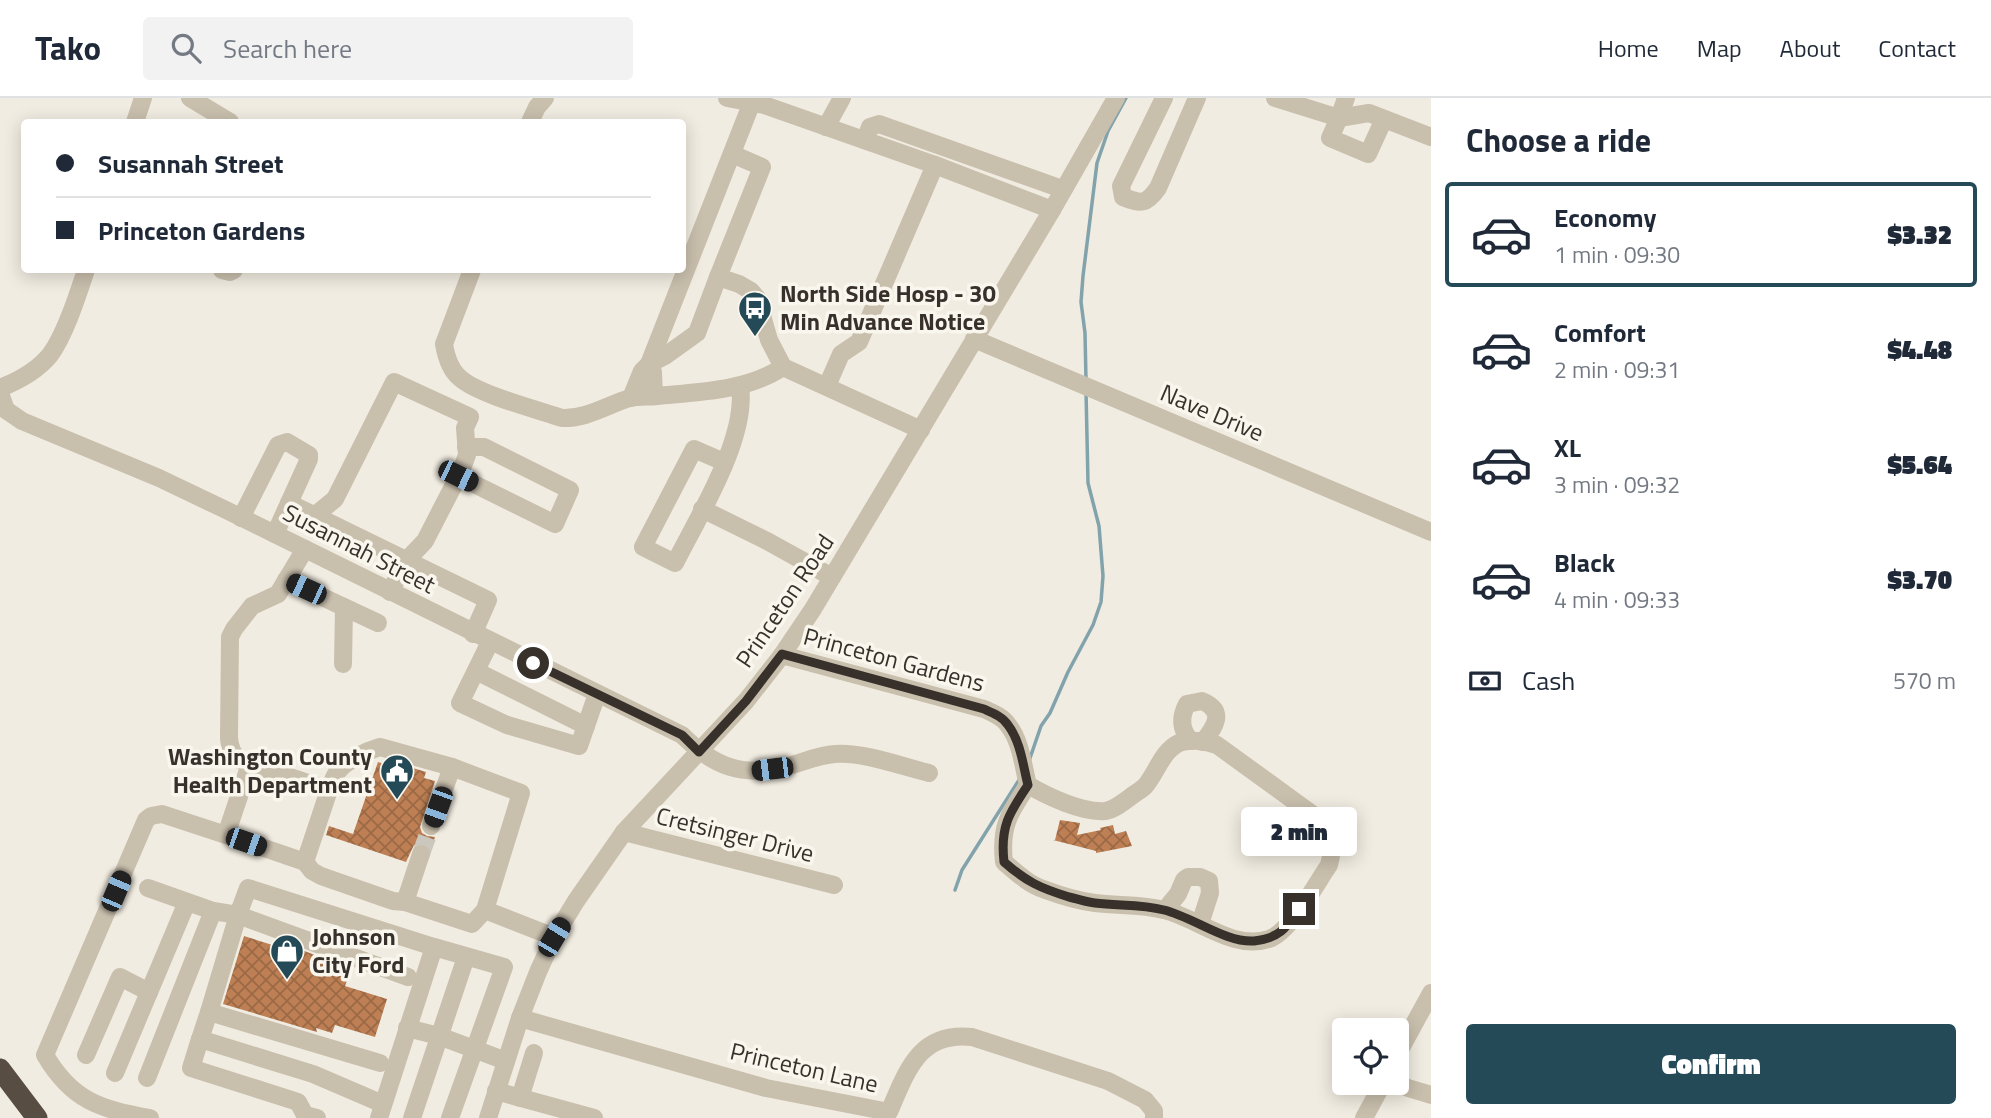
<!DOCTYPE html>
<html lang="en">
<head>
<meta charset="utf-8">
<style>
	:root { --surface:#fff; --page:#f2f2f3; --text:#1f2937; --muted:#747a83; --line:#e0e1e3; --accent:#234a56 }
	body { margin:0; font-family:"Titillium Web",sans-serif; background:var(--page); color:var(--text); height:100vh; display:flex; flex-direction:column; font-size:26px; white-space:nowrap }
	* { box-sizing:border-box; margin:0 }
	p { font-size:23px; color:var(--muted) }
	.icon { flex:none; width:38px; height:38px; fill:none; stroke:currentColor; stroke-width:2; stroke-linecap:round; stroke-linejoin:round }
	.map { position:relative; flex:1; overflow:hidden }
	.details { display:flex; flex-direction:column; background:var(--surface); width:560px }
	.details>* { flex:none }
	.guide { position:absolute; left:21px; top:21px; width:665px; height:154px; border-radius:7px; box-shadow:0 4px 18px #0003; display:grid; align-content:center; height:154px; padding:0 35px; background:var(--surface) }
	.buttons { position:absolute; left:1332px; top:920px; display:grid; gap:14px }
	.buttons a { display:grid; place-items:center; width:77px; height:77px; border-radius:7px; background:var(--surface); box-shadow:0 4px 18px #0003; font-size:35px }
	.end { position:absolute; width:32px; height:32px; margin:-16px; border:9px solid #38312b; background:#fff; box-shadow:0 0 0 4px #fff }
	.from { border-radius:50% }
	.bubble { position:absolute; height:49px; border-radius:7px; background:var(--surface); box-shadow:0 4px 18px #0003; font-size:23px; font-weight:800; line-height:49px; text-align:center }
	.car { position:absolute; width:21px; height:42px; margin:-21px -10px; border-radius:9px; box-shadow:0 0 5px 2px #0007; background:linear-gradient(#222 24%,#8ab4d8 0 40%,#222 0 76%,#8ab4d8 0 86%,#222 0) }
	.guide b { display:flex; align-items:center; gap:24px; height:66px; font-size:26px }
	.guide b+b { border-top:2px solid var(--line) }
	.guide i { width:18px; height:18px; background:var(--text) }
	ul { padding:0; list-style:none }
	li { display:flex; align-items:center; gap:21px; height:105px; margin:0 14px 10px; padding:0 21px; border:4px solid transparent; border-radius:7px }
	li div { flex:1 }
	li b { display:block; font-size:26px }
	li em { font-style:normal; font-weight:800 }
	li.active { border-color:var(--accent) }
	li>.icon { width:63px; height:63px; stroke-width:1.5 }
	h2 { padding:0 35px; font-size:32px; line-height:84px }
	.pay { display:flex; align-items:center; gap:18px; height:77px; padding:0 35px; font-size:26px }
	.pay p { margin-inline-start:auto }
	.button { display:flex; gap:14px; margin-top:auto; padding:14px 35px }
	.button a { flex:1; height:80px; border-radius:7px; background:var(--accent); color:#fff; font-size:28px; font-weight:800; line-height:80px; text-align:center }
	header { display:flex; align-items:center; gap:42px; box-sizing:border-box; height:98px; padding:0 35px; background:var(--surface); border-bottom:2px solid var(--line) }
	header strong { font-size:33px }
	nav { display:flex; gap:38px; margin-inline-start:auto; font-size:24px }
	.search { width:490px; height:63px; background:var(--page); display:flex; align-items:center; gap:18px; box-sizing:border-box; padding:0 24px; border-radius:7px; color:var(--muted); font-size:26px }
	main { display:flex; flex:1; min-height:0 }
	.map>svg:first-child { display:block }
</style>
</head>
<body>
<header>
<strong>Tako</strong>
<div class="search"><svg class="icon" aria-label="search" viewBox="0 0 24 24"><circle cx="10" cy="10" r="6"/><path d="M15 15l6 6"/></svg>Search here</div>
<nav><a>Home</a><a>Map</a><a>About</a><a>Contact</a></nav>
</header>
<main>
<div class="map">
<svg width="1431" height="1020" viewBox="0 0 1431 1020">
	<defs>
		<pattern id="building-cross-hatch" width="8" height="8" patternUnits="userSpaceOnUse" patternTransform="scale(1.75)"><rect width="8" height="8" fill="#bd7f53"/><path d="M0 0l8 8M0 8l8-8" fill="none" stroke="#9b6945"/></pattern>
	</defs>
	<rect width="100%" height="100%" fill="#f1ece1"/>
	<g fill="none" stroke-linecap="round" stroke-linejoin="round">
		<g stroke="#82a3ac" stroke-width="3.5">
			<polyline points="1086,282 1085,235 1081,204 1083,178 1097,65 1108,33 1126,0"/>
			<polyline points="1029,663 1041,628 1050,615 1068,574 1093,527 1101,504 1103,478 1099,428 1088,385 1086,293"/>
			<polyline points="955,792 962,772 1019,682"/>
		</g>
	</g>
	<g fill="url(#building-cross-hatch)">
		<polygon points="378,664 411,675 413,670 426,674 424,680 435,683 420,729 422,735 427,738 435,739 431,751 424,745 414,747 406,764 326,737 329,728 353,736"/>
		<polygon points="1060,722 1080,725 1077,737 1101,732 1100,730 1113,727 1115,736 1126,733 1132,748 1096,755 1096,753 1053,742 1055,742"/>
		<polygon points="244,838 298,855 299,851 323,860 323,862 337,867 336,873 349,877 345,888 387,901 375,939 335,927 332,935 316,930 317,934 223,906"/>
	</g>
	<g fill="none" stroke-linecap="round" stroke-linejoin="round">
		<polyline stroke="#ccc7bd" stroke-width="18" stroke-dasharray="18 9" stroke-linecap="butt" points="421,756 431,728"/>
		<g stroke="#c9bfad" stroke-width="18">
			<polyline points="190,0 230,24"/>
			<polyline points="727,0 764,7 935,67 1052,112"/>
			<path d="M1164,0L1121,88L1123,99C1141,106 1146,107 1158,90L1197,0"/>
			<polyline points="1275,0 1339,20 1346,0"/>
			<polyline points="1384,21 1368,56 1330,40 1339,20 1369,15 1431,39"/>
			<polyline points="135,24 143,0"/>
			<polyline points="530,24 537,9 545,0"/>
			<polyline points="826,29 842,0"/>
			<polyline points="865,42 870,29 879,26 1062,91"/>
			<polyline points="732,56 762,69 718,179 739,186 751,193 757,200 769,242 783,269 921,332"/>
			<polyline points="222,172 230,174 234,172"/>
			<path d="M472,172L444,246C446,258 450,272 460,280C477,296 538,312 562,320C587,321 607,307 630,300C638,298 648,299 657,298C699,294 747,293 783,269"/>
			<polyline points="974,241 1431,434"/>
			<polyline points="827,288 841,256 859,244 935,67"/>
			<path d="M0,290C18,283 37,273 50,257C65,237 78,196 86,172"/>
			<path d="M0,295L6,312L22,323L159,380L224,411L682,637C714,669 743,680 788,668C804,664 818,657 835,656C864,654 900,668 929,675"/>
			<polyline points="654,298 653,274 649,266 752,4"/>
			<polyline points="631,300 642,273 649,266 665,258 697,235 718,179"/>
			<path d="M724,364L694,351L643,449L675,465C698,419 748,340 740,288"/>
			<polyline points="458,378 555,426 570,392 484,349 466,349"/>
			<polyline points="289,405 488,502 473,536"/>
			<polyline points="702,411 765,442 832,479"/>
			<polyline points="313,419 335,401 394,284 470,319 465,330 467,357 461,373 425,443 406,463 390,494"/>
			<polyline points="241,420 278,347 287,344 309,357 309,361 275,436"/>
			<path d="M305,451L278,496L252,508L234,531L230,539L229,640C230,650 232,655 239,662L329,692C331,687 333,681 336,676C344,663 366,653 380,649L452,669"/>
			<polyline points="286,482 378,525"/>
			<polyline points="490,544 460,605 507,627 579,648 597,596"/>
			<path d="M782,557L984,611C993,615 1003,619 1008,627C1021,643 1023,668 1028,687C1047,698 1082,715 1105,713C1114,712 1125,703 1133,697C1137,694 1143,691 1146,687C1157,674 1162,653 1179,645C1191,640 1205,644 1217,647L1312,716C1328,733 1336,743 1329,767C1316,786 1290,834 1269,841C1233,853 1198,820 1164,812C1141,806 1118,808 1095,805C1078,803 1059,797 1043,791C1028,786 1016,774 1004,764C1000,729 1009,715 1028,687"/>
			<polyline points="343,566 344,509"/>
			<polyline points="476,573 586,628"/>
			<path d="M1191,643C1180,632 1180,619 1187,606L1202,603C1226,613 1215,629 1203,644"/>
			<polyline points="624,734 834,787"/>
			<polyline points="226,737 305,764 312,773 321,778 393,803 405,804"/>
			<polyline points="421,756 405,804 472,826 485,812 521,695 452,669 431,728"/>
			<polyline points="305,764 329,692"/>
			<polyline points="148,790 213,813 238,817 248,790 434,849"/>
			<polyline points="485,812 554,839"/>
			<polyline points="1165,812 1178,796 1184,782 1188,779 1200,779 1209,783 1210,795 1200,826"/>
			<polyline points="209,914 238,817 408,879"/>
			<path d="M520,920L766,990L889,1014C907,973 919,933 972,939L1108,983L1145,1002L1154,1013V1020"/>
			<polyline points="407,930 439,938 506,963"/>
			<polyline points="200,941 209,914 380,965"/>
			<polyline points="86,957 120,879 149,894"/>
			<polyline points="1396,959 1431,895"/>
			<polyline points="115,975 187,804"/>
			<polyline points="147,980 213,813"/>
			<polyline points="1396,984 1408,990 1431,997"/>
			<polyline points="496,993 594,1020"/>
			<polyline points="520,1000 534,955"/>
			<path d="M150,1020C100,1011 72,1003 45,957L146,722L151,718L162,716L226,737L250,666"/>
			<polyline points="317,1020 305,1017 298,1004 191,970 200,941 313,976 383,1006"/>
			<polyline points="379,1020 434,849 504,869 450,1020"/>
			<polyline points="412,1020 466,859"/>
			<polyline points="488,1020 520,920 538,874 554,839 576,803 624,734 746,603 782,557 813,511 1052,112 1116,0"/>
			<polyline points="1364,1020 1383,985"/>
		</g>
		<polyline stroke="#584d43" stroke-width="21" points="0,971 37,1020"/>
	</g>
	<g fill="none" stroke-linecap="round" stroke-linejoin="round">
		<path stroke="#38312b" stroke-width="9" d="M533,565L682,637L699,654L746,603L782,556L984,611C993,615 1003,619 1008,627C1021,644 1023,668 1028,687C1009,715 1000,729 1004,764C1027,784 1040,790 1069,799C1078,801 1086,804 1095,805C1118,808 1141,806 1164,812C1193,819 1226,845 1254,843C1280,840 1286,830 1299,811"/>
	</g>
	<defs>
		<g id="bus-pin" transform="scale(1.75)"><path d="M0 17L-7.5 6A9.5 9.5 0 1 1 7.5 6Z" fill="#234a56" stroke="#f9f6ed"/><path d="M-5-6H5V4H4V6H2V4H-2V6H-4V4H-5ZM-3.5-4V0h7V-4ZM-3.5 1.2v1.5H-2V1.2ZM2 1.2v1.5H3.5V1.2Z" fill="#fff"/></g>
		<g id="civic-pin" transform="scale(1.75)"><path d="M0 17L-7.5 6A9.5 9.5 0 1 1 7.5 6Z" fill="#234a56" stroke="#f9f6ed"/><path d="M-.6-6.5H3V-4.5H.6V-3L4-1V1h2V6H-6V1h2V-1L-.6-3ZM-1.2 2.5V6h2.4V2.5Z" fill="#fff"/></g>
		<g id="shop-pin" transform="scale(1.75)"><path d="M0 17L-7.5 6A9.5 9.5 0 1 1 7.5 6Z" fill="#234a56" stroke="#f9f6ed"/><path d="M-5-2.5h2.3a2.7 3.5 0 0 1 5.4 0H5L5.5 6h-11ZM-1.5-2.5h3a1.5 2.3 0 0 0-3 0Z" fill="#fff"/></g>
	</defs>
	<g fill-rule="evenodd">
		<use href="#bus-pin" x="755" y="210"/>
		<use href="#civic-pin" x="397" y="673"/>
		<use href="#shop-pin" x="287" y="853"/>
	</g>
	<g text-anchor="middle" stroke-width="7" stroke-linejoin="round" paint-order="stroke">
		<g font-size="24" font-weight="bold" fill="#38312b" stroke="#f9f6ed" text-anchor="start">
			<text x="780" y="204">North Side Hosp - 30<tspan x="780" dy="28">Min Advance Notice</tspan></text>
			<text x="372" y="667" text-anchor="end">Washington County<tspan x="372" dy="28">Health Department</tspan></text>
			<text x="312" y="847">Johnson<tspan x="312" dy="28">City Ford</tspan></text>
		</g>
		<g font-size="24" fill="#38312b" stroke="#f9f6ed">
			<text transform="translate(1212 315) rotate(23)" y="8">Nave Drive</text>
			<text transform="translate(359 451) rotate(27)" y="8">Susannah Street</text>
			<text transform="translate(785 503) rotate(-56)" y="8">Princeton Road</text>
			<text transform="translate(894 562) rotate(15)" y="8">Princeton Gardens</text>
			<text transform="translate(735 737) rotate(14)" y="8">Cretsinger Drive</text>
			<text transform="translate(804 970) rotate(13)" y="8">Princeton Lane</text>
		</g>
	</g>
</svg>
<div class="buttons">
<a><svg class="icon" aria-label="locate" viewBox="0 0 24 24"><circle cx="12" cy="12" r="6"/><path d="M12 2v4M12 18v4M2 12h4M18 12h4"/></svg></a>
</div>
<i class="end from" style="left:533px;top:565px"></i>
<i class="end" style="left:1299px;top:811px"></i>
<div class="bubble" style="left:1241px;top:709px;width:116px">2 min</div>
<i class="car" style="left:458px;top:378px;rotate:116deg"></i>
<i class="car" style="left:306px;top:491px;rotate:295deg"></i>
<i class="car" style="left:772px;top:671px;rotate:263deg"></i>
<i class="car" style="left:438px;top:709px;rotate:200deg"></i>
<i class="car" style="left:246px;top:744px;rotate:109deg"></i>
<i class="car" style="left:116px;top:793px;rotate:23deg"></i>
<i class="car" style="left:554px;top:839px;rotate:31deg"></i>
<div class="guide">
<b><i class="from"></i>Susannah Street</b>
<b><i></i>Princeton Gardens</b>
</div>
</div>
<section class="details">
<h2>Choose a ride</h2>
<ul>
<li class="active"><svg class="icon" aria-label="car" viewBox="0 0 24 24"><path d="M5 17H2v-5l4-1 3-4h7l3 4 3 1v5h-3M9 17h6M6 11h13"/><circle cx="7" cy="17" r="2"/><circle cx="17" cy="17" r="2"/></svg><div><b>Economy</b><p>1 min · 09:30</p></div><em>$3.32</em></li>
<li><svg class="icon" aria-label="car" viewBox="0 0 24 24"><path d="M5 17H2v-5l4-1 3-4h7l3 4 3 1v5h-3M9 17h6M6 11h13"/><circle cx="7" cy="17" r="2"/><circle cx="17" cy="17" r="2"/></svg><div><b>Comfort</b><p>2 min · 09:31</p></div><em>$4.48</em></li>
<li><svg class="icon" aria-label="car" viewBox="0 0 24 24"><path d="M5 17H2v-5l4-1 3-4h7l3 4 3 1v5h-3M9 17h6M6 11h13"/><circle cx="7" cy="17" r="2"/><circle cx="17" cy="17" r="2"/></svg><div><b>XL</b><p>3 min · 09:32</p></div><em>$5.64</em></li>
<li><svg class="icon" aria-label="car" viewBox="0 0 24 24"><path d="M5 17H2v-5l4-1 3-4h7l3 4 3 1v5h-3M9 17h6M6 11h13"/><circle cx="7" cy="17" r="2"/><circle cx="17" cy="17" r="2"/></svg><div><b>Black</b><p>4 min · 09:33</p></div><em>$3.70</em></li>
</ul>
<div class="pay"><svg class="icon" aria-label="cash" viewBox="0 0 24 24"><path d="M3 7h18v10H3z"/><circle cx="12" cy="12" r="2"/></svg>Cash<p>570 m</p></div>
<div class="button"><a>Confirm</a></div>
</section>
</main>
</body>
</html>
